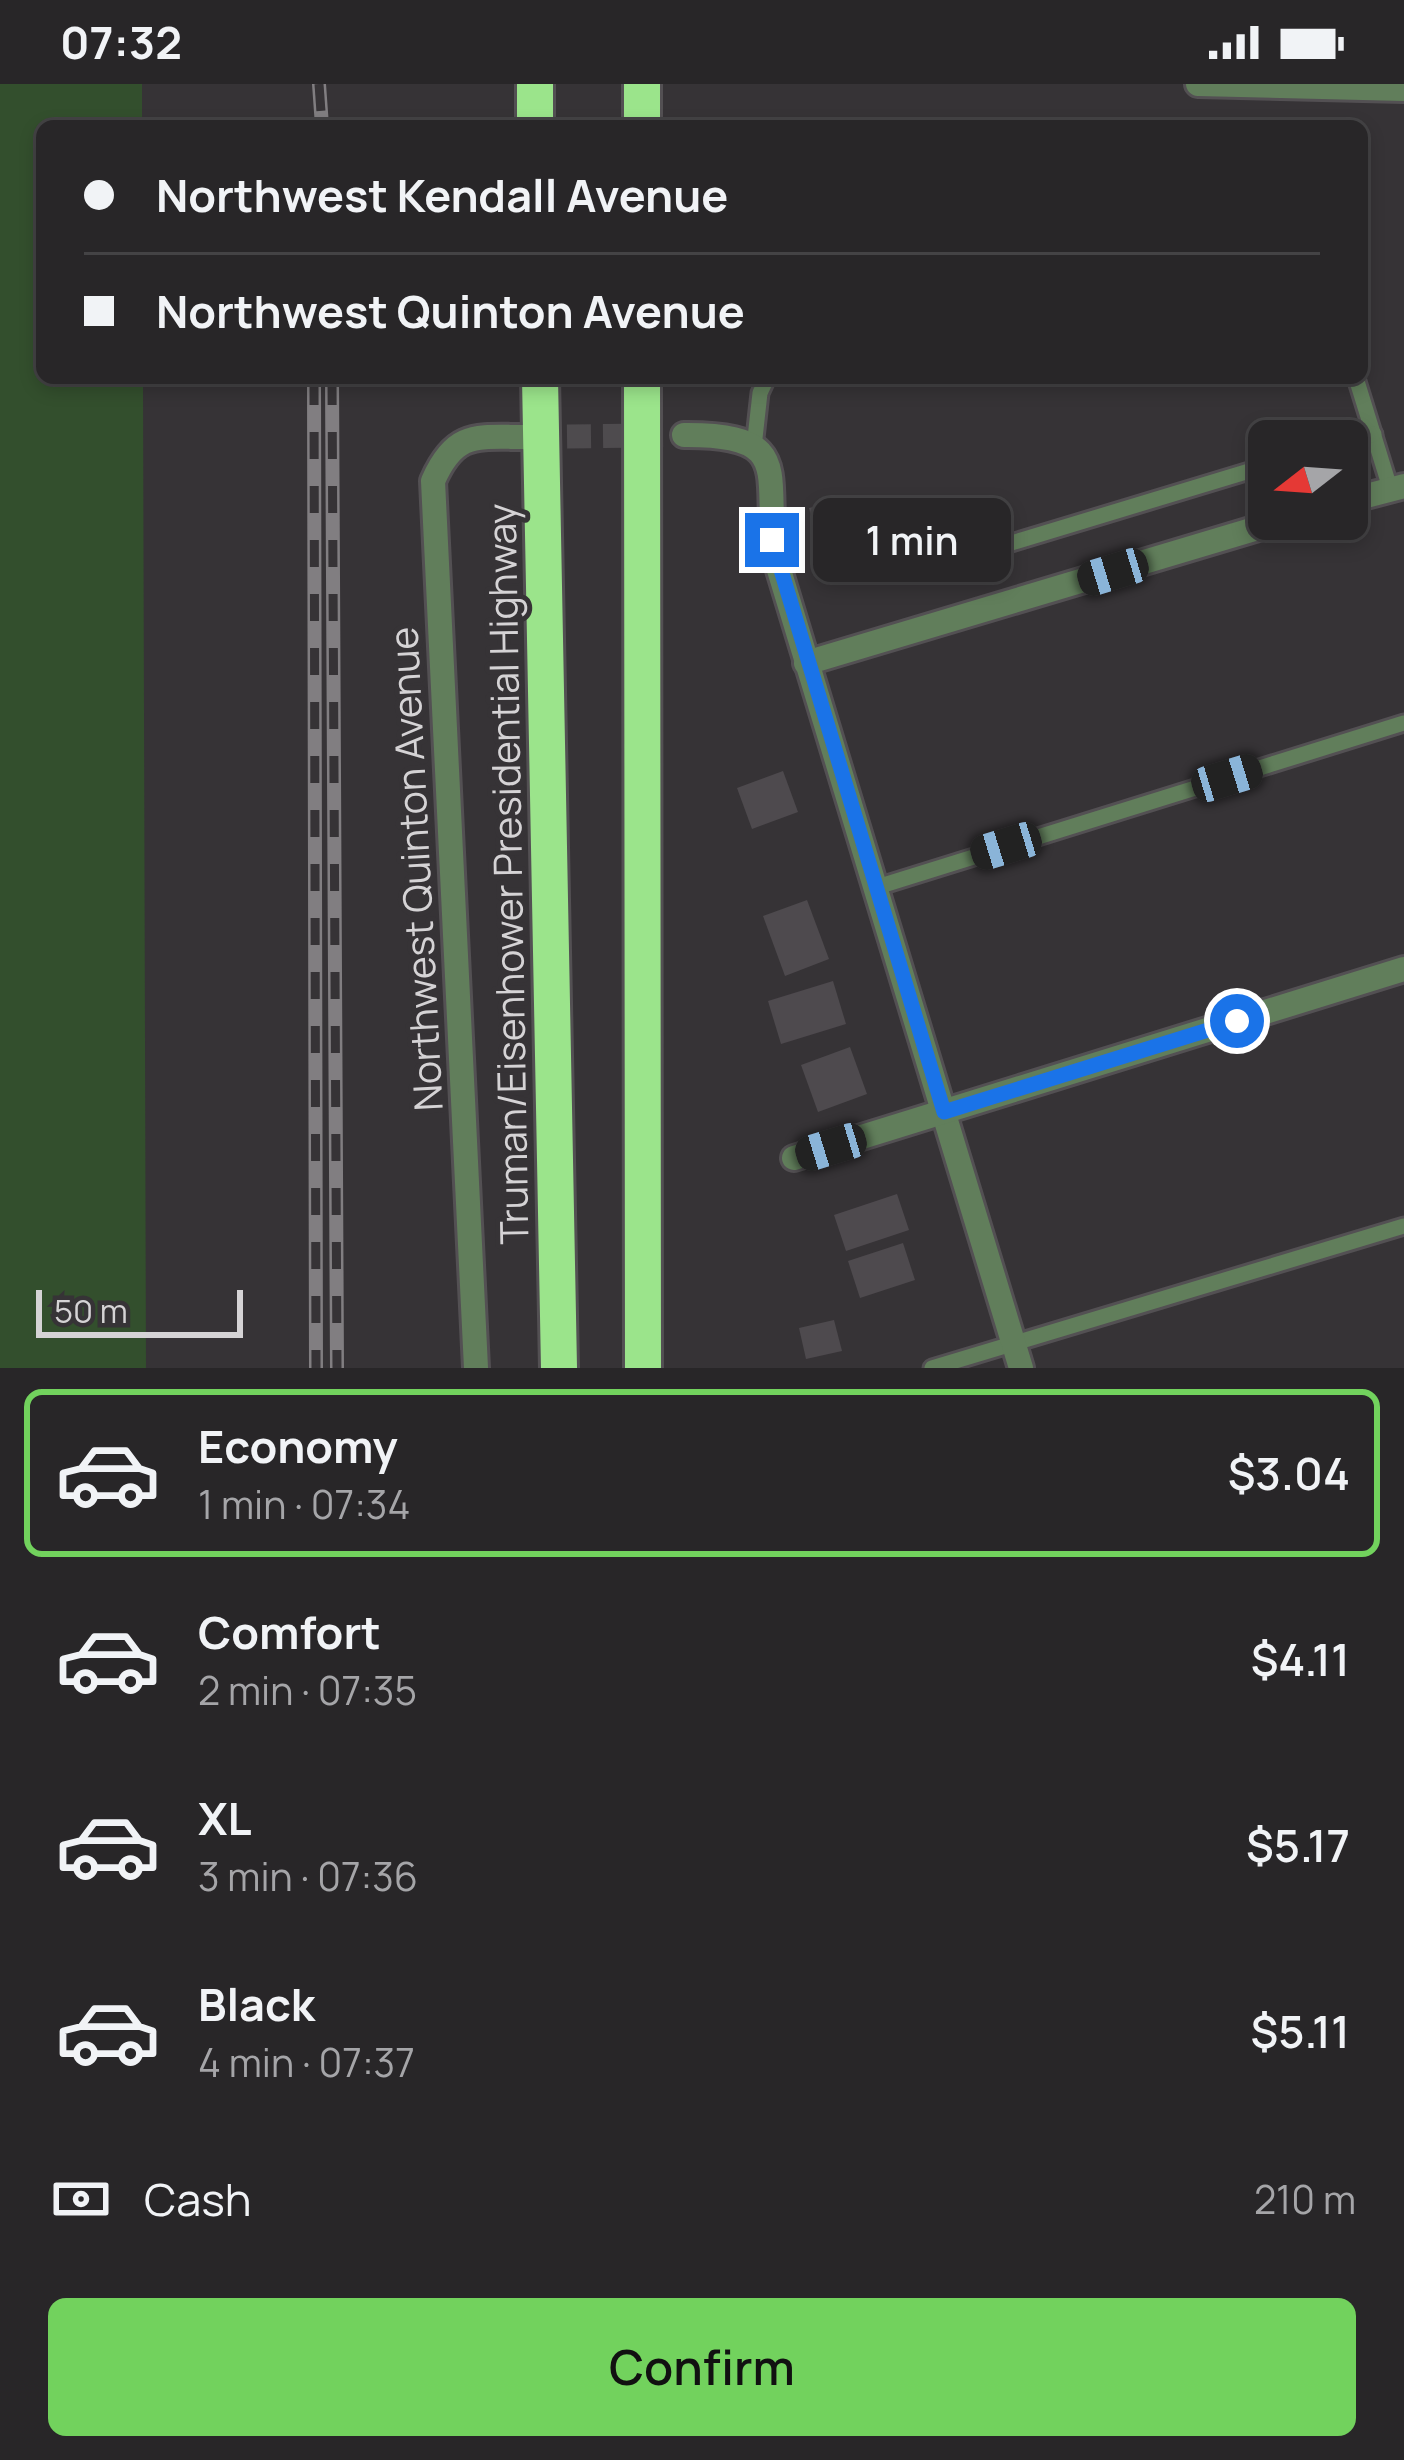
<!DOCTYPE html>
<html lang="en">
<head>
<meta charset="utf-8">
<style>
	:root { --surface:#282628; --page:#302e30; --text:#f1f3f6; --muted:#a5a5a8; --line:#444345; --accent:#72d25d }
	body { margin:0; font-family:Manrope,sans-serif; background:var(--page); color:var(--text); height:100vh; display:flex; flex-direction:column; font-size:45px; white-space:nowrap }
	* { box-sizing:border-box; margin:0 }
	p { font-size:39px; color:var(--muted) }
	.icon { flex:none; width:66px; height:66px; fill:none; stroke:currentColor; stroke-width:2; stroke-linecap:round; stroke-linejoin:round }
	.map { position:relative; height:1284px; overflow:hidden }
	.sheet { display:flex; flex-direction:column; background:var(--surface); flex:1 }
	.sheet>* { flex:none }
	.top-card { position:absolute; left:36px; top:36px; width:1332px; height:264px; border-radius:18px; box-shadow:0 6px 18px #0003,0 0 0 3px var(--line); display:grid; align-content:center; height:264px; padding:0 48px; background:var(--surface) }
	.needle { width:78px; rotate:253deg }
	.fabs { position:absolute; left:1248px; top:336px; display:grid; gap:24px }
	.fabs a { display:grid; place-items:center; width:120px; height:120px; border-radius:18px; background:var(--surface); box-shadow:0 6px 18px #0003,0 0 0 3px var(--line); font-size:60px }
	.scale { position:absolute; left:36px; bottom:30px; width:207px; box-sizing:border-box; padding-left:12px; border:6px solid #d5d3d5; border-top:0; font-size:33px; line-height:42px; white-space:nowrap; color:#d5d3d5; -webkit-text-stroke:9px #363336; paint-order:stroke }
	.end { position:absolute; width:54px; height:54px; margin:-27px; border:15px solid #1a73e8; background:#fff; box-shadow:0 0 0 6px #fff }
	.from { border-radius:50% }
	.bubble { position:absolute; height:84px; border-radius:18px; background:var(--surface); box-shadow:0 6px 18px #0003,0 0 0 3px var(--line); font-size:39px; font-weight:600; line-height:84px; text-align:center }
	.car { position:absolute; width:36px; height:72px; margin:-36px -18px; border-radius:15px; box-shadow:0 0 9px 3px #0007; background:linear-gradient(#222 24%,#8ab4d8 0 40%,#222 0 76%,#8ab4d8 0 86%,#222 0) }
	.top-card b { display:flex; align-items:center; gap:42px; height:114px; font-size:45px }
	.top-card b+b { border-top:3px solid var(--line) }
	.top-card i { width:30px; height:30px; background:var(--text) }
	ul { padding:21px 0 0; list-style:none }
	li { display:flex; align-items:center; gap:36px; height:168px; margin:0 24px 18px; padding:0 24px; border:6px solid transparent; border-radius:18px }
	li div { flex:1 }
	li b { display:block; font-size:45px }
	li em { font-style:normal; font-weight:600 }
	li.selected { border-color:var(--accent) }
	li>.icon { width:108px; height:108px; stroke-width:1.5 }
	.pay { display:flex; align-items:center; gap:30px; height:132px; padding:0 48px; font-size:45px }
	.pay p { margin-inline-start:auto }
	.primary-button { display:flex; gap:24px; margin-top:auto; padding:24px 48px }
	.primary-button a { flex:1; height:138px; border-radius:18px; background:var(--accent); color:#111; font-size:48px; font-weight:600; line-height:138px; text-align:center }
	.status { display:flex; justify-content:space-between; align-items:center; height:84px; padding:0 60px; background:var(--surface); direction:ltr }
	.status svg { height:33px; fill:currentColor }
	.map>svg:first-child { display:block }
</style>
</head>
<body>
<div class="status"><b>07:32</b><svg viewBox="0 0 49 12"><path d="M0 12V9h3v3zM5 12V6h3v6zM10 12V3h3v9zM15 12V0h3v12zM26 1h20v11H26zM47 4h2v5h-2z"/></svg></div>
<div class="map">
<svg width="1404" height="1284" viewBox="0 0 1404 1284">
	<rect width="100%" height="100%" fill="#363336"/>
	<polygon fill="#334f2d" points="0,0 142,0 142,42 42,42 42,294 143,294 146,1284 0,1284"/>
	<g fill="#4e4a4e">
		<polygon points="847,415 862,471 824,482 809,424"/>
		<polygon points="783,687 798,728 752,745 737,704"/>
		<polygon points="807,816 829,875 785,892 763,832"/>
		<polygon points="833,897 846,940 781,960 768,917"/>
		<polygon points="850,963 867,1010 818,1028 801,981"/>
		<polygon points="897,1110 909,1146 846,1167 834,1131"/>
		<polygon points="903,1159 915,1196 860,1214 848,1177"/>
		<polygon points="834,1236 842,1267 806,1275 799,1244"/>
	</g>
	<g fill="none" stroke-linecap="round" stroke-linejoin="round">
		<polyline stroke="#4e4b4e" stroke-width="24" stroke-dasharray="24 12" stroke-linecap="butt" points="531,353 684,351"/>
		<g stroke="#535053" stroke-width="21">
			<g id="lane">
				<polyline points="1356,294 1390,404"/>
				<polyline points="1347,358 1374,350"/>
				<polyline points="754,363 760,309 767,294"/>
				<polyline points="1008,460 1269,381"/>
				<polyline points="874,804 1404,639"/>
				<polyline points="932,1284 1404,1142"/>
			</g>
		</g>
		<g stroke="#535053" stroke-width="30">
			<g id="street">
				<polyline points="1198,0 1404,5"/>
				<path d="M684,351C800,350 761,394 776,476L1021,1284"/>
				<polyline points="1347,417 1404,402"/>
				<polyline points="806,579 1288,435"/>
				<polyline points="794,1074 1404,885"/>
				<path d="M476,1284L433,397C455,347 476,353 525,353"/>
			</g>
		</g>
		<g stroke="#535053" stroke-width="42">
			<g id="highway">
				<polyline points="535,0 535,42"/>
				<polyline points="642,0 642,42"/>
				<polyline points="540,294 559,1284"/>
				<polyline points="642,294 643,1284"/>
			</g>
		</g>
		<use href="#lane" stroke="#617e5b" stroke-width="15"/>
		<use href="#street" stroke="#617e5b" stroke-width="24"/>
		<use href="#highway" stroke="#9be48b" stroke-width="36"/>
		<g stroke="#817e81" stroke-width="14">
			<g id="rail">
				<polyline points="319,0 322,42"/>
				<polyline points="314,294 316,1284"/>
				<polyline points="332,294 337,1284"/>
			</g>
		</g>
		<use href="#rail" stroke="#363336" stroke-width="9" stroke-dasharray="27" stroke-linecap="butt"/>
	</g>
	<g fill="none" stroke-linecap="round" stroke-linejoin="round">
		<polyline stroke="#1a73e8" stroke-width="15" points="772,456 944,1028 1237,937"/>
	</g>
	<g text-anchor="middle" stroke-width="10" stroke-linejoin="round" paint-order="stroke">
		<g font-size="39" fill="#d5d3d5" stroke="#363336">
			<text transform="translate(416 785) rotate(-93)" y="14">Northwest Quinton Avenue</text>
			<text transform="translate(508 790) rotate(-91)" y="14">Truman/Eisenhower Presidential Highway</text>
		</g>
	</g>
</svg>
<div class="fabs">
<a><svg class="needle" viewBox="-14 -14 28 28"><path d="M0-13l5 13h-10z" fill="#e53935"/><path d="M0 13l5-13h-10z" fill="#a5a5a8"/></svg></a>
</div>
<div class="scale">50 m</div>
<i class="end from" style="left:1237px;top:937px"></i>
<i class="end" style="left:772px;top:456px"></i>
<div class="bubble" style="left:813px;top:414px;width:198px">1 min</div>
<i class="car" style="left:1113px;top:488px;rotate:253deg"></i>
<i class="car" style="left:1227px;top:694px;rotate:73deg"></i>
<i class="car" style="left:1006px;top:762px;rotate:253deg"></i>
<i class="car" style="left:831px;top:1063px;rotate:253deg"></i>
<div class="top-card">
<b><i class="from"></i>Northwest Kendall Avenue</b>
<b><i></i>Northwest Quinton Avenue</b>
</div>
</div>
<section class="sheet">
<ul>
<li class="selected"><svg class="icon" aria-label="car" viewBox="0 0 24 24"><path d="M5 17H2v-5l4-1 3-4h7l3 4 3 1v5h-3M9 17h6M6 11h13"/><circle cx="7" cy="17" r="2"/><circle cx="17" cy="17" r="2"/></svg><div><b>Economy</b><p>1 min · 07:34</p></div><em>$3.04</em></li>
<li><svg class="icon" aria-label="car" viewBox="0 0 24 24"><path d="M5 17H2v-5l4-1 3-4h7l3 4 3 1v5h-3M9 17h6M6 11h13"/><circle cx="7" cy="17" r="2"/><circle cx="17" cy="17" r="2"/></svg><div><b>Comfort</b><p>2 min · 07:35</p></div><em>$4.11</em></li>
<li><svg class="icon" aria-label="car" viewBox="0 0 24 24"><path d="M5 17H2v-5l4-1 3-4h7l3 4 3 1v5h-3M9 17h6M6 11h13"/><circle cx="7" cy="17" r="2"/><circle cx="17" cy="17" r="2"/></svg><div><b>XL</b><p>3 min · 07:36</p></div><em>$5.17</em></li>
<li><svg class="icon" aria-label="car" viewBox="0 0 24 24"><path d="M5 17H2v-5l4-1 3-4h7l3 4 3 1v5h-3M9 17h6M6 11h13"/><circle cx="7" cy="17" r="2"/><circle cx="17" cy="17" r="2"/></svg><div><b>Black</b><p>4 min · 07:37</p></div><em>$5.11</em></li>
</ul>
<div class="pay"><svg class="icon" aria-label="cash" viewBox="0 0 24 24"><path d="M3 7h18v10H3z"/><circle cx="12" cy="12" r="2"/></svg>Cash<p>210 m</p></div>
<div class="primary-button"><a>Confirm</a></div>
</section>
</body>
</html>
